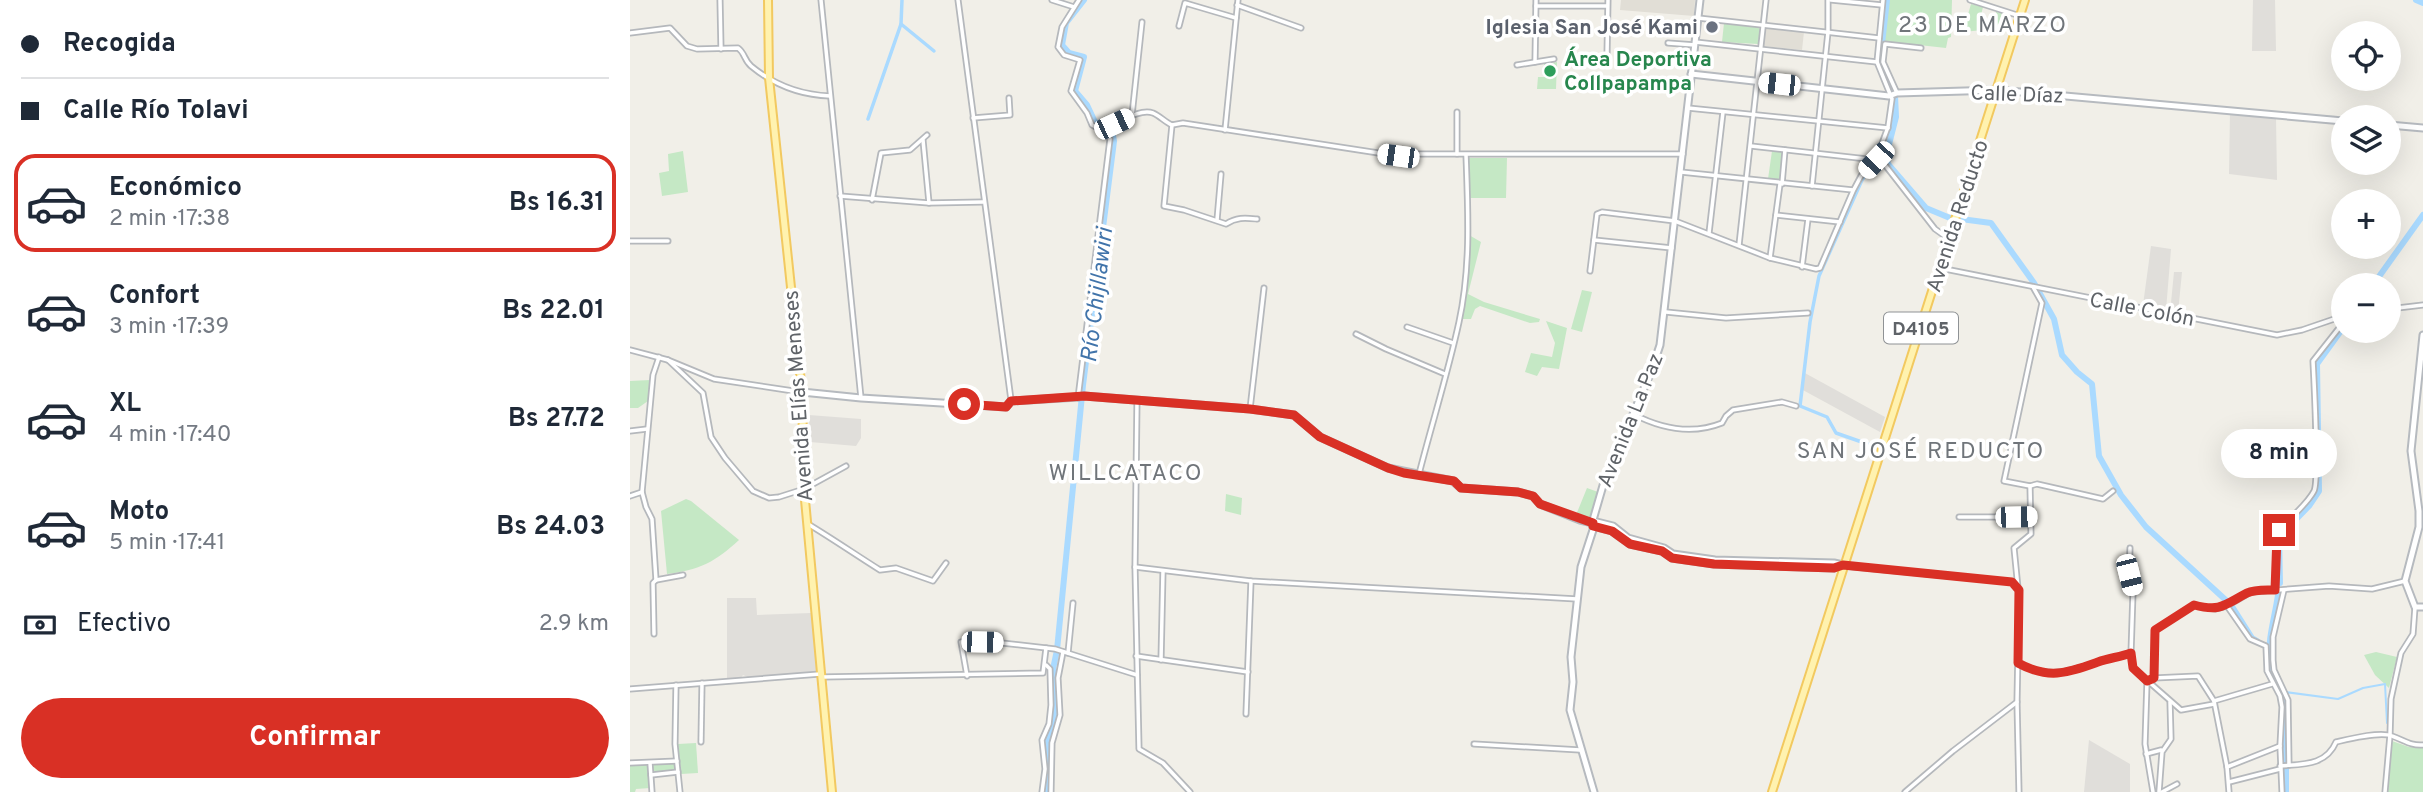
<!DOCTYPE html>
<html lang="es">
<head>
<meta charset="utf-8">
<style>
	:root { --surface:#fff; --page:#f2f2f3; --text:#1f2937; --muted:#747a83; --line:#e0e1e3; --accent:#d93025 }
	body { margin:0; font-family:Overpass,sans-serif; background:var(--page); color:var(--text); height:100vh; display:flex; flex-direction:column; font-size:26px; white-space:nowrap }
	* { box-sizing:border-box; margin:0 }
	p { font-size:23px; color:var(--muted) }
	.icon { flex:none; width:38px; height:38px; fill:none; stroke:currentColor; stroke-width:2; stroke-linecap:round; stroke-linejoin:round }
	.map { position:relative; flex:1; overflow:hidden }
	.sheet { display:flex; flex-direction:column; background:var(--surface); width:630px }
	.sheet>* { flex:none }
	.banner { display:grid; align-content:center; height:154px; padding:0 21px; background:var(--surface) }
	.tools { position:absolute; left:1701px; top:21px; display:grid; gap:14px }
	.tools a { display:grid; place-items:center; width:70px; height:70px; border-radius:50%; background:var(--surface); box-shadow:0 7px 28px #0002; font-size:35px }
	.end { position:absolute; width:32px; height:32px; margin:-16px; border:9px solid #d93025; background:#fff; box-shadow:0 0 0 4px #fff }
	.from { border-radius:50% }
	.bubble { position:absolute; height:49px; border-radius:24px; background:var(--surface); box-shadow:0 7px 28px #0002; font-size:23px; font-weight:700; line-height:49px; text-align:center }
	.car { position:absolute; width:21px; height:42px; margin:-21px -10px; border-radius:9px; box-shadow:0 0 5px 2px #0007; background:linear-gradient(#fff 24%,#345 0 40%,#fff 0 76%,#345 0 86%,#fff 0) }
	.banner b { display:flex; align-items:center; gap:24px; height:66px; font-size:26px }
	.banner b+b { border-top:2px solid var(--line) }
	.banner i { width:18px; height:18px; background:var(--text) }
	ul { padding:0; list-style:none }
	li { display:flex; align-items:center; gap:21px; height:98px; margin:0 14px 10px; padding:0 7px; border:4px solid transparent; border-radius:21px }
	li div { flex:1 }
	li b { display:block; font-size:26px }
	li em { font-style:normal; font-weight:700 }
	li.current { border-color:var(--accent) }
	li>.icon { width:63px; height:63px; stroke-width:1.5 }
	.pay { display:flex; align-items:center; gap:18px; height:77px; padding:0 21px; font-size:26px }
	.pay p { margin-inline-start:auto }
	.action { display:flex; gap:14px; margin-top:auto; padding:14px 21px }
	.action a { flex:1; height:80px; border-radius:42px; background:var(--accent); color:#fff; font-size:28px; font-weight:700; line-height:80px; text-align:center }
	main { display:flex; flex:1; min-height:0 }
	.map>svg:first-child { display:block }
</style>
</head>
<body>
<main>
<section class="sheet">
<div class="banner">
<b><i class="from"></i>Recogida</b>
<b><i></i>Calle Río Tolavi</b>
</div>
<ul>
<li class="current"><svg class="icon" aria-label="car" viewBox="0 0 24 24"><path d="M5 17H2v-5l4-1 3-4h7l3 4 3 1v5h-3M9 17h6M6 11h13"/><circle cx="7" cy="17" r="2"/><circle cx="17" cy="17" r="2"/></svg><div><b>Económico</b><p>2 min · 17:38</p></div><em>Bs 16.31</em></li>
<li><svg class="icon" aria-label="car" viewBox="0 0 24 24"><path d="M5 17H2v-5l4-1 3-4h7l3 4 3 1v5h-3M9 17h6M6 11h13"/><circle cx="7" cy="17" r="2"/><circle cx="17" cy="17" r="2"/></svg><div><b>Confort</b><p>3 min · 17:39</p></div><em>Bs 22.01</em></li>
<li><svg class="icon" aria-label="car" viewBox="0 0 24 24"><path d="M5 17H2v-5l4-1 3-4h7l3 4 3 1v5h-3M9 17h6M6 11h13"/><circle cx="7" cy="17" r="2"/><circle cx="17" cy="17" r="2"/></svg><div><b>XL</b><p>4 min · 17:40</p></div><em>Bs 27.72</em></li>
<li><svg class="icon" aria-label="car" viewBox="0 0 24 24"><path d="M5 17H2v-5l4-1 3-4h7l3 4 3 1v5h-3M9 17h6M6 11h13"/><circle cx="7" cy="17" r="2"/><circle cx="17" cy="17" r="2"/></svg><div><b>Moto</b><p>5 min · 17:41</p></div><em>Bs 24.03</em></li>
</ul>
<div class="pay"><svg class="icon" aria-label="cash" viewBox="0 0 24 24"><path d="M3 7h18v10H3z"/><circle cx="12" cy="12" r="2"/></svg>Efectivo<p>2.9 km</p></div>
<div class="action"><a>Confirmar</a></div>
</section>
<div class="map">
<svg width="1793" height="792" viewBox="0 0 1793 792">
	<rect width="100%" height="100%" fill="#f1efe8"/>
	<g fill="#e0deda">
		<polygon points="1623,0 1645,0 1646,51 1622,51"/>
		<polygon points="1600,112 1646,118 1647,180 1599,174"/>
		<polygon points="1521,246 1541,249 1536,310 1513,305"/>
		<polygon points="1544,272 1552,272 1548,313 1540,313"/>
		<polygon points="1173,372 1255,417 1250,432 1171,389"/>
		<polygon points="179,415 231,419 231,438 226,446 180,442"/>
		<polygon points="97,598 126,598 127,615 181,613 187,672 120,678 113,675 110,679 97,680"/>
		<polygon points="1459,740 1500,764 1500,792 1454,792"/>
	</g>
	<g fill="#e1ded6">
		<polygon points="991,0 1065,0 1064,16 990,10"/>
		<polygon points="1135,28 1174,32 1172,50 1133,46"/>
	</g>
	<g fill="#c5e8c5">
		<polygon points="1254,0 1322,0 1321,37 1318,38 1316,48 1262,42 1250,47"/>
		<polygon points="1341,4 1353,7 1350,19 1362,24 1366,12 1372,13 1369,24 1353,30 1333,32"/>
		<polygon points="1094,23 1128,27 1130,30 1128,44 1092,42"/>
		<polygon points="927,62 926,89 907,89 908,77 914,77 914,64"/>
		<polygon points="53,151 58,192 32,196 29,173 39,171 38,154"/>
		<polygon points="1142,151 1154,152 1151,181 1138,179"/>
		<polygon points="838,158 877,158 876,198 839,198"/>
		<polygon points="839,235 851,242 838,294 854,302 910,319 909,322 900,323 850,306 845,309 841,319 832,319"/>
		<polygon points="952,290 962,292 952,332 941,329"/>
		<polygon points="916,321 937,328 929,369 912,367 907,376 895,372 901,353 922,357 925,343"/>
		<polygon points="20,380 18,401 8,408 0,408 0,381"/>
		<polygon points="957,488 968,492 960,520 946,515"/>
		<polygon points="596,494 612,498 611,515 595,511"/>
		<path d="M56,499L61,501L109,540C85,562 70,570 37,574L31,511Z"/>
		<polygon points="1746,652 1767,657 1759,688 1745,675 1734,655"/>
		<polygon points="1762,741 1779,747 1793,748 1793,792 1758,792"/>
		<polygon points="66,743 68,773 51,774 48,744"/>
		<polygon points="44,762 45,771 23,771 23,764"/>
		<polygon points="17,764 20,788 6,789 5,792 0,792 0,765"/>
	</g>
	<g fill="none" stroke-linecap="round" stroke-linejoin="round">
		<polyline stroke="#aadaff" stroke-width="2" points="1655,692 1708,699 1733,688 1755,684 1757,723"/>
		<g stroke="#aadaff" stroke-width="3.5">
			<polyline points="271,24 304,51"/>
			<polyline points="238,119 271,24 272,0"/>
			<polyline points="1246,447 1206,433 1197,417 1170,406 1180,322 1189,276 1232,180 1235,175 1250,166"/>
		</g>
		<g stroke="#aadaff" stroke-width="6">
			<polyline points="1257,0 1250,61 1263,91"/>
			<polyline points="1786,0 1793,3"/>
			<polyline points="1265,96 1266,117 1256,156 1258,164 1296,208 1320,218"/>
			<polyline points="1331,219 1361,223 1404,283 1424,319 1432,355 1447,372 1462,384 1469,456 1491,495 1516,527 1599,603"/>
			<polyline points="1743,285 1793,215"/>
			<polyline points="1650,583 1649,537 1679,506 1689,491 1687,364 1713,328"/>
			<path d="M1648,595C1645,617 1637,640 1640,662C1642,677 1653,689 1656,704V792"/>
			<polyline points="1603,608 1622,638 1627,641"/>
			<path d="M417,792L420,777L417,740L425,718L423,669L427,650L453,385L484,141C483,129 476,126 465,122L457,105L445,91L454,57L439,53L432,45L436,23L454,0"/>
		</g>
		<g stroke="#b5b8bc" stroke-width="7">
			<g id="street">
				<polyline points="90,0 91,49"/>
				<polyline points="191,0 231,398"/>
				<polyline points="328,0 381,400"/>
				<polyline points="422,0 444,7"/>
				<polyline points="1201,0 1252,5"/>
				<polyline points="1340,0 1390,16"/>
				<polyline points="607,5 671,28"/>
				<polyline points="906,6 977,6"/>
				<polyline points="1068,18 1249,38"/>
				<polyline points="549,26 555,3 606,18"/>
				<path d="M0,33L40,28L57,46L67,49L108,48C115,53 114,60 121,66C144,85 171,95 200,96"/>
				<polyline points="1065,42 1247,62"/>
				<polyline points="1038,43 1065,45"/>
				<polyline points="977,55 978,0"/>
				<polyline points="905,62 906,0"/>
				<polyline points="887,65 924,59"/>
				<polyline points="1267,93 1253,62 1255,44 1291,48"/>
				<polyline points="1058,108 1258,128"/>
				<polyline points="827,112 827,154"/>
				<polyline points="502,115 512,22"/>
				<polyline points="343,118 380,115 379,98"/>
				<path d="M484,124C495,119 511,109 523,113C530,116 535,122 542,125L553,123L768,156L773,154H1053"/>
				<path d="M542,125L534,206L554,210L596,224C607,217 615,218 627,219"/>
				<polyline points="595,130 608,0"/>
				<polyline points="293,140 299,203"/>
				<polyline points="1121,146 1246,160 1255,165 1305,229 1319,239"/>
				<polyline points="1051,172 1223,190"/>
				<polyline points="1152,184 1155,150"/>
				<polyline points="1182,186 1198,32 1198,0"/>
				<polyline points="210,196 299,203 353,202"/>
				<polyline points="242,200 251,153 280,150 297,135"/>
				<polyline points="1146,215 1210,222"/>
				<polyline points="587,220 591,174"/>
				<polyline points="1079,233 1093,112"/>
				<polyline points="964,240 1042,248"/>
				<polyline points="0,241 38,241"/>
				<polyline points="1109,245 1136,0"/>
				<polyline points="1140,258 1150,184"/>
				<polyline points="1172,267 1178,219"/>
				<polyline points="1310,268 1647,335 1672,330 1713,316"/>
				<polyline points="960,271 967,214 972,212 1045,221 1140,258 1186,269 1190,268 1223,191 1231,176 1246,160 1258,127 1262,99 1247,62 1253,0"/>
				<polyline points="1403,287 1412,303 1374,481 1400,486 1407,484 1473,499 1483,491"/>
				<polyline points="1759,309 1793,305"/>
				<polyline points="1036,312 1096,318 1178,313"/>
				<polyline points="777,327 823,343"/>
				<polyline points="726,334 756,349 815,374"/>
				<polyline points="0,350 38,360 84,379 170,392"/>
				<polyline points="38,360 73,393 81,437 95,458 123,491 139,498 149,497 174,489 216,466"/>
				<polyline points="448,398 480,139 476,133 462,125 457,113 441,91 450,60 434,55 428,47 432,27 449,0"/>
				<polyline points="507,400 505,567 509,749 533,763 560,792"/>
				<polyline points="620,409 634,288"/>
				<path d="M1003,414C1032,429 1062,435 1092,423L1096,416L1103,410L1152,402L1166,406"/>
				<polyline points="0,431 17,429"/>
				<path d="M789,474C802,423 818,373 829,322C841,267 838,210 836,155"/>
				<polyline points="12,492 16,507 22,519 26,580 23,583 24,634"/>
				<polyline points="0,496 12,492 23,375 29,357"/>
				<polyline points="1329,517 1401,517"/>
				<path d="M178,524C203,539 226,555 250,570L266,568L303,581L316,563"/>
				<polyline points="1500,548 1499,575 1503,592 1501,653 1503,668 1551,710 1584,704"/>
				<polyline points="1214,566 1382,582 1387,589"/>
				<polyline points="505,567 621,581 947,599"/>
				<polyline points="26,580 53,575"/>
				<path d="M1645,590L1647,536C1652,523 1676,507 1684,491C1689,481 1684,380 1683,361L1713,323"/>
				<polyline points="1654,590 1643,637 1643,660 1644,670 1658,700 1659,765"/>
				<polyline points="1597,606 1620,639 1636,646 1637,671 1650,696 1652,707 1650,746 1652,792"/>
				<polyline points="438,653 443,603"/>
				<polyline points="506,656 618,672"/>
				<polyline points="531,660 533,571"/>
				<path d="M1388,663C1418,679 1438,672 1468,662C1479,658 1490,657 1501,653"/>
				<polyline points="337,676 331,642 372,643 425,649 507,675"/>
				<polyline points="192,677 413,673 416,648"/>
				<polyline points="1524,678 1525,630 1564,605 1585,609 1597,606 1621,592 1699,586 1742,589 1775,581"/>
				<polyline points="1517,681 1524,678 1568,676 1584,701 1597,767 1599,792"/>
				<polyline points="1517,681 1515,744 1523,792"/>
				<polyline points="46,685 45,744 50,792"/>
				<polyline points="0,689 190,674"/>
				<polyline points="1584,701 1642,684"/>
				<polyline points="1387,702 1389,792"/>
				<polyline points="616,714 621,581"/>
				<polyline points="71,742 72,683"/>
				<polyline points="844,744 950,750"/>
				<polyline points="1516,754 1531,750"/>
				<polyline points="0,763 47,761"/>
				<polyline points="20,763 22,792"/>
				<path d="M1650,766C1672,764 1696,766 1706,742C1719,739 1750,731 1762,736C1774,740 1780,746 1793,745"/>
				<polyline points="1597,767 1650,746"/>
				<polyline points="21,775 48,772"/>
				<polyline points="1599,782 1650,769"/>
				<polyline points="412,792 415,769 412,740 419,724 421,705 420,669 416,665"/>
				<polyline points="421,792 422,743 430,715 428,678 433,652"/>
				<polyline points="1275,792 1323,751 1387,702 1389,598 1384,548 1401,534 1400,486"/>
				<polyline points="1529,792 1532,752 1541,739 1540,702"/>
				<polyline points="1532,792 1547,784"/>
				<polyline points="1755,792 1760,735 1761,699 1771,653 1783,634 1785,607"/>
			</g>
		</g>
		<g stroke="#b6babf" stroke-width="9">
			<g id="secondary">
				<polyline points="1061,74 1259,96 1267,93 1368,90 1713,121"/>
				<polyline points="1759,125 1793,128"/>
				<polyline points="1793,335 1781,451 1789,511 1789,527 1775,581 1785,607 1793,607"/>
				<polyline points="172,392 231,398 376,407 381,401 449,397"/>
				<polyline points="454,396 620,409 664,415 690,437 758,468 823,481 831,488 888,492 903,496 910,504 950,520 963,523"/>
				<polyline points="963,521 983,526 998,538 1034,548 1043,554 1085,560 1204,563 1213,565"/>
				<polyline points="963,526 982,531 1000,544 1032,551 1042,558 1084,564 1204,568 1210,566"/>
				<polyline points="964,792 940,710 943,682 941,657 951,567 963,530 963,520 974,482 1021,372 1030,345 1070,0"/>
			</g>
		</g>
		<g stroke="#f2c960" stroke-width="10">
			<g id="primary">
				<polyline points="138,0 139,78 172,392 174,489 202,792"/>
				<polyline points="1142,792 1395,0"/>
			</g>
		</g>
		<use href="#street" stroke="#fff" stroke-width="3.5"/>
		<use href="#secondary" stroke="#fff" stroke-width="5"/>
		<use href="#primary" stroke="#fff2af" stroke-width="6"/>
	</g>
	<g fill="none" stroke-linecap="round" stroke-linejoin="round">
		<path stroke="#d93025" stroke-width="9" d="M334,404L376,407L381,401L454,396L620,409L664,415L690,437L758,468L774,473L824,481L831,488L888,492L903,496L910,504L963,523V526L982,531L1000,544L1032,551L1042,558L1084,564L1204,568L1213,565L1382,582L1389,590L1388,663C1419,680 1437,673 1468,662C1479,658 1490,657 1501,653L1503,668L1517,681L1524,678L1525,630L1564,605C1591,612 1594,605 1617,593C1625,589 1636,590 1645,590L1647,536L1649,530"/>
	</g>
	<circle fill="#6b7280" stroke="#fff" stroke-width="2.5" cx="1082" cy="27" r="7"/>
	<circle fill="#2e9e5b" stroke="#fff" stroke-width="2.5" cx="920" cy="71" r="7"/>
	<g text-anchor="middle" stroke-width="7" stroke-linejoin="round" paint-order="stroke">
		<rect fill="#fff" stroke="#8f9295" stroke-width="2" x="1254" y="312.5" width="74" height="31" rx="5"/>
		<g font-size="19" font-weight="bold" fill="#5f6368">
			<text x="1291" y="335">D4105</text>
		</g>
		<g font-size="21" font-weight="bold" fill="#5b616d" stroke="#fff" text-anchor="end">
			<text x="1068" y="34">Iglesia San José Kami</text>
		</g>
		<g font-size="21" font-weight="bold" fill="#27864d" stroke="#fff" text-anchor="start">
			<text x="934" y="66">Área Deportiva<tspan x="934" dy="24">Collpapampa</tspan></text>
		</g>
		<g font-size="21" fill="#5f6368" stroke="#fff">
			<text transform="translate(1387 94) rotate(2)" y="7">Calle Díaz</text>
			<text transform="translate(1327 216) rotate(-72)" y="7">Avenida Reducto</text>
			<text transform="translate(1512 309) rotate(11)" y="7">Calle Colón</text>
			<text transform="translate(168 396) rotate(-94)" y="7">Avenida Elías Meneses</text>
			<text transform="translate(1000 420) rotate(-68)" y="7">Avenida La Paz</text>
		</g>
		<g font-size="23" letter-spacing="2" fill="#70757a" stroke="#fff">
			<text x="1353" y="32">23 DE MARZO</text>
			<text x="1291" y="458">SAN JOSÉ REDUCTO</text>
			<text x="496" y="480">WILLCATACO</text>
		</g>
		<g font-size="23" font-style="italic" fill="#4174aa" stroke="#fff">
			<text transform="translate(466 295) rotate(-83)" y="8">Río Chijllawiri</text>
		</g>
	</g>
</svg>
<div class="tools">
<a><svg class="icon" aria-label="locate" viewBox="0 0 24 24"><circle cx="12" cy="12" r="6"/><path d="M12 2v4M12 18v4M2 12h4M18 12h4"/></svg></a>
<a><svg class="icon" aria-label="layers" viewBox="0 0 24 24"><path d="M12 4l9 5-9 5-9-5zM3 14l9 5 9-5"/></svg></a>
<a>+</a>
<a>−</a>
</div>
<i class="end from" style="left:334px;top:404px"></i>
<i class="end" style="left:1649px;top:530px"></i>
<div class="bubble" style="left:1591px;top:429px;width:116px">8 min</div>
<i class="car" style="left:1149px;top:84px;rotate:276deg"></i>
<i class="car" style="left:484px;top:124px;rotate:65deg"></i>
<i class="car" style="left:768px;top:156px;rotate:278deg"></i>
<i class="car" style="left:1246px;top:160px;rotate:223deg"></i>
<i class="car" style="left:1386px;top:517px;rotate:89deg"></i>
<i class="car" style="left:1499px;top:575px;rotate:166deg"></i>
<i class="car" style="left:352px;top:642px;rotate:91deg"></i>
</div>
</main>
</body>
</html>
